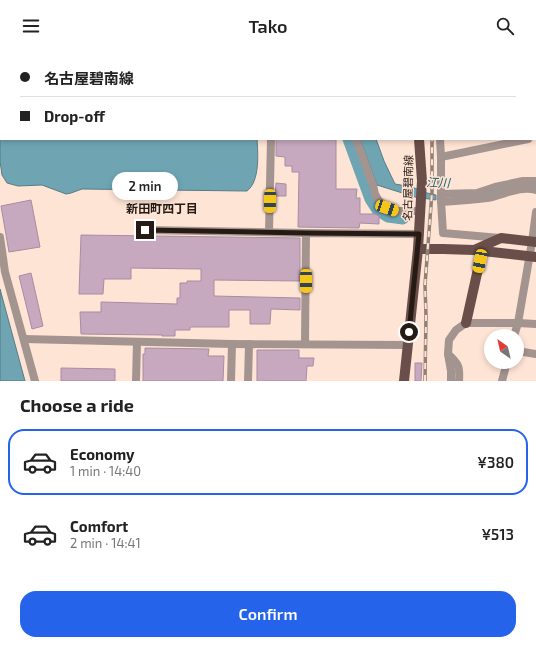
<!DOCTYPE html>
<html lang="en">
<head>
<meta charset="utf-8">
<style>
	:root { --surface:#fff; --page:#f6f6f6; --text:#222; --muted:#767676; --line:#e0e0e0; --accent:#2563eb }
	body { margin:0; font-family:"Exo 2","Noto Sans JP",sans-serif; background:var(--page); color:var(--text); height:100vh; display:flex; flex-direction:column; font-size:15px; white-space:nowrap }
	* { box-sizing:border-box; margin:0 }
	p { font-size:13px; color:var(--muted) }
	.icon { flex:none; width:22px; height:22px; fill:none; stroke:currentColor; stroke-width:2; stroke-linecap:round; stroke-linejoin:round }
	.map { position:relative; height:329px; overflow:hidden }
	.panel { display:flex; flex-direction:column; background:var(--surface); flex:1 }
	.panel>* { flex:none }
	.guide { position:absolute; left:0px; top:0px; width:536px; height:88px; box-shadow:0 2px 6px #0003; display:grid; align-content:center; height:88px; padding:0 20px; background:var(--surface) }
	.needle { width:26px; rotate:326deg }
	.tools { position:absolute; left:484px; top:277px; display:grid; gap:8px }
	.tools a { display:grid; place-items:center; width:40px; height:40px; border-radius:50%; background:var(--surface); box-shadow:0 2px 6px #0003; font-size:20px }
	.end { position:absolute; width:18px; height:18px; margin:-9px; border:5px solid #261a14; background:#fff; box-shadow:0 0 0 2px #fff }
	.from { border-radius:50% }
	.bubble { position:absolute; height:28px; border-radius:14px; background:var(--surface); box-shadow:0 2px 6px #0003; font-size:13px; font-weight:600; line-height:28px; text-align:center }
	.car { position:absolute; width:12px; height:24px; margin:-12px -6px; border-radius:5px; box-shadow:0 0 3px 1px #0007; background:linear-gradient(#f5c518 24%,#345 0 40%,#f5c518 0 76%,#345 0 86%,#f5c518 0) }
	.guide b { display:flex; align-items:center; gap:14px; height:38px; font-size:15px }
	.guide b+b { border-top:1px solid var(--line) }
	.guide i { width:10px; height:10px; background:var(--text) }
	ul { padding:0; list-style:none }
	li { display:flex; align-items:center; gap:12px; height:66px; margin:0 8px 6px; padding:0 12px; border:2px solid transparent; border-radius:16px }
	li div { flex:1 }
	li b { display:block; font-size:15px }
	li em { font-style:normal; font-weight:600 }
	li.on { border-color:var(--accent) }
	li>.icon { width:36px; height:36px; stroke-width:1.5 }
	h2 { padding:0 20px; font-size:18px; line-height:48px }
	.cta { display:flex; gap:8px; margin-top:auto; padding:8px 20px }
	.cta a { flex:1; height:46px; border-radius:16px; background:var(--accent); color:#fff; font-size:16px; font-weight:600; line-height:46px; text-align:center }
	header { display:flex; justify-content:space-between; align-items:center; height:52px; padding:0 20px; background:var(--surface); font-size:18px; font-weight:600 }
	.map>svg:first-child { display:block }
</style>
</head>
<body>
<header><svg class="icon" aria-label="menu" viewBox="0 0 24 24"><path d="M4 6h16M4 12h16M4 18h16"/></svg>Tako<svg class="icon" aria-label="search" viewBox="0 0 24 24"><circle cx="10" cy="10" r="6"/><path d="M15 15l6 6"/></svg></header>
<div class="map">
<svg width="536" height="329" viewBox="0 0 536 329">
	<rect width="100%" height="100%" fill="#fee4d5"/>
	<g fill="#6fa5b3" stroke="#597b83">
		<polygon points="14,0 260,0 259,1 13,1"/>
		<path d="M0,8H1V87H257C258,102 260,129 247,139L82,137L71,141L66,142L42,133L18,134L7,131L2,123L0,109Z"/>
		<polygon points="360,87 376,87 384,109 395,132 412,135 427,141 436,143 436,148 415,145 377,133"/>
		<polygon points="0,237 22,318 25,329 0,329"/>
	</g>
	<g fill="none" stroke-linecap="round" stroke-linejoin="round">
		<g stroke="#6fa5b3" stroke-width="11">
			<polyline points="321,0 321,1"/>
			<polyline points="348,87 370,147 377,158 388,165 403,167"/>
			<polyline points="480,143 525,132 536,133"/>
		</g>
	</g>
	<g fill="#c6a9bf" stroke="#a88ca1">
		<polygon points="276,87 336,87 336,137 357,137 356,146 360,146 360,162 375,162 379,164 379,172 360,171 359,176 298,175 299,120 292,120 292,114 285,114 285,105 276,104"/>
		<polygon points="276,131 286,132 286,144 275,144"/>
		<polygon points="31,148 40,195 9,200 1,154"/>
		<polygon points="81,183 300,186 300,229 214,228 214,244 300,246 300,258 271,257 270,272 250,272 250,258 229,258 229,275 190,275 190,278 175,278 175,284 162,284 162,283 81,282 80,260 101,260 101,250 177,252 177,246 180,246 180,231 187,231 187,229 201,229 201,217 131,216 131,227 104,227 103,242 79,242"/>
		<polygon points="31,221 43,274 32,277 19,224"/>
		<polygon points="145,296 209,297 208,304 224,304 223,329 143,329 143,302 145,302"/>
		<polygon points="257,298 299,298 299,306 314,306 313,314 307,314 306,329 257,329"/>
		<polygon points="415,311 422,311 421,329 415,329"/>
		<polygon points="61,316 115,317 115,329 61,329"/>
	</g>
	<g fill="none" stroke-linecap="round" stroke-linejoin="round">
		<g stroke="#a49490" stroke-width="8">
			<polyline points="279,0 279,1"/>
			<polyline points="331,0 331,1"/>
			<polyline points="425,0 425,1"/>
			<polyline points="518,0 518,1"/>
			<polyline points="496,1 501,0"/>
			<polyline points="535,72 536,81"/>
			<polyline points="356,87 373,133 375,142 379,149 387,156 397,159 421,159"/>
			<polyline points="440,87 441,105 441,149 443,181 500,186"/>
			<polyline points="441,105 528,87"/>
			<polyline points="441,142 477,141 495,135 523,129 536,129"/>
			<path d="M441,150C457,149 472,148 487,146C504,143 520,133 536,138"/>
			<polyline points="145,178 306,181"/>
			<polyline points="269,180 271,87"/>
			<polyline points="0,185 5,220 35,329"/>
			<polyline points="514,284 518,271 532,190 536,160"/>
			<polyline points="24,287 232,292 408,293"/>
			<polyline points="305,292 306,181 419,182"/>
			<polyline points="517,299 536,302"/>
			<polyline points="448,302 451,319 451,329"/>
			<polyline points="136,329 137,290"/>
			<polyline points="231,329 232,292"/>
			<polyline points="248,329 249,292"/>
			<path d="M459,329C460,315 459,312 448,302L449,288L456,278L466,271H518L536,272"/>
			<polyline points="502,329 507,310"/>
		</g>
		<g stroke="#694e49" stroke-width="10">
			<polyline points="398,0 398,1"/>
			<polyline points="418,197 443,197 474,198 536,205"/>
			<polyline points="474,198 501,186 536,190"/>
			<polyline points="466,271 482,199"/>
			<polyline points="404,329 418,197 422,129 419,87"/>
		</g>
		<g stroke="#938075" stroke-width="3.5">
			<g id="rail">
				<polyline points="415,0 416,1"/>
				<polyline points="425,329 426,264 425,233 432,140 432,87"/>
			</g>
		</g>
		<use href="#rail" stroke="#fee4d5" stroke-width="2" stroke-dasharray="6" stroke-linecap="butt"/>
	</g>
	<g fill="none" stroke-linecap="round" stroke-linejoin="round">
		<polyline stroke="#261a14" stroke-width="5" points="145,178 306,181 419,182 409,280"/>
	</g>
	<g text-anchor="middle" stroke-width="3" stroke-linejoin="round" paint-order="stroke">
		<g font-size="11" fill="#261a14" stroke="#fee4d5">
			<text transform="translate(408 136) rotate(-89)" y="4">名古屋碧南線</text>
		</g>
		<g font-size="12" font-style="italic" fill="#186170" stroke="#fee4d5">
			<text transform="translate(438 131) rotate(2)" y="4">江川</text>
		</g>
		<g font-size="12" font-weight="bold" fill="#261a14" stroke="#fee4d5">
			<text x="162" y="161">新田町四丁目</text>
		</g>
	</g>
</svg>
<div class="tools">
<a><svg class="needle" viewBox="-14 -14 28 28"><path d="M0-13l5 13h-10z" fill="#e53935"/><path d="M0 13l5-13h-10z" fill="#767676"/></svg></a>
</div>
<i class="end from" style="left:409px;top:280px"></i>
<i class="end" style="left:145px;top:178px"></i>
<div class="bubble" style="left:112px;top:120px;width:66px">2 min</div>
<i class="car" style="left:270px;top:149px;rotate:181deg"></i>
<i class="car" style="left:387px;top:156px;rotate:109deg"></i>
<i class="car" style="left:480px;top:209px;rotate:191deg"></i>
<i class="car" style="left:306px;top:229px;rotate:180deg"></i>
<div class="guide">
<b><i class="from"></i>名古屋碧南線</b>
<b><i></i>Drop-off</b>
</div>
</div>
<section class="panel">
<h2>Choose a ride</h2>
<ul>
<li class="on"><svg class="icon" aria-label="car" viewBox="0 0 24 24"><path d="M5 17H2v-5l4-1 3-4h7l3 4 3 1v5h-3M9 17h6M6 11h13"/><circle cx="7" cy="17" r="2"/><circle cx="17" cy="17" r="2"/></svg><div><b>Economy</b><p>1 min · 14:40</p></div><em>¥380</em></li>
<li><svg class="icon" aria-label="car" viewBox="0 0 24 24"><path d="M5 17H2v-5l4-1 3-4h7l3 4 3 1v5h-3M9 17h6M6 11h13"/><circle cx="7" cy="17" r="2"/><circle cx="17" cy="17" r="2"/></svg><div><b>Comfort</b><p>2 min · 14:41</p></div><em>¥513</em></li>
</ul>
<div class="cta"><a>Confirm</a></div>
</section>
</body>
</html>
